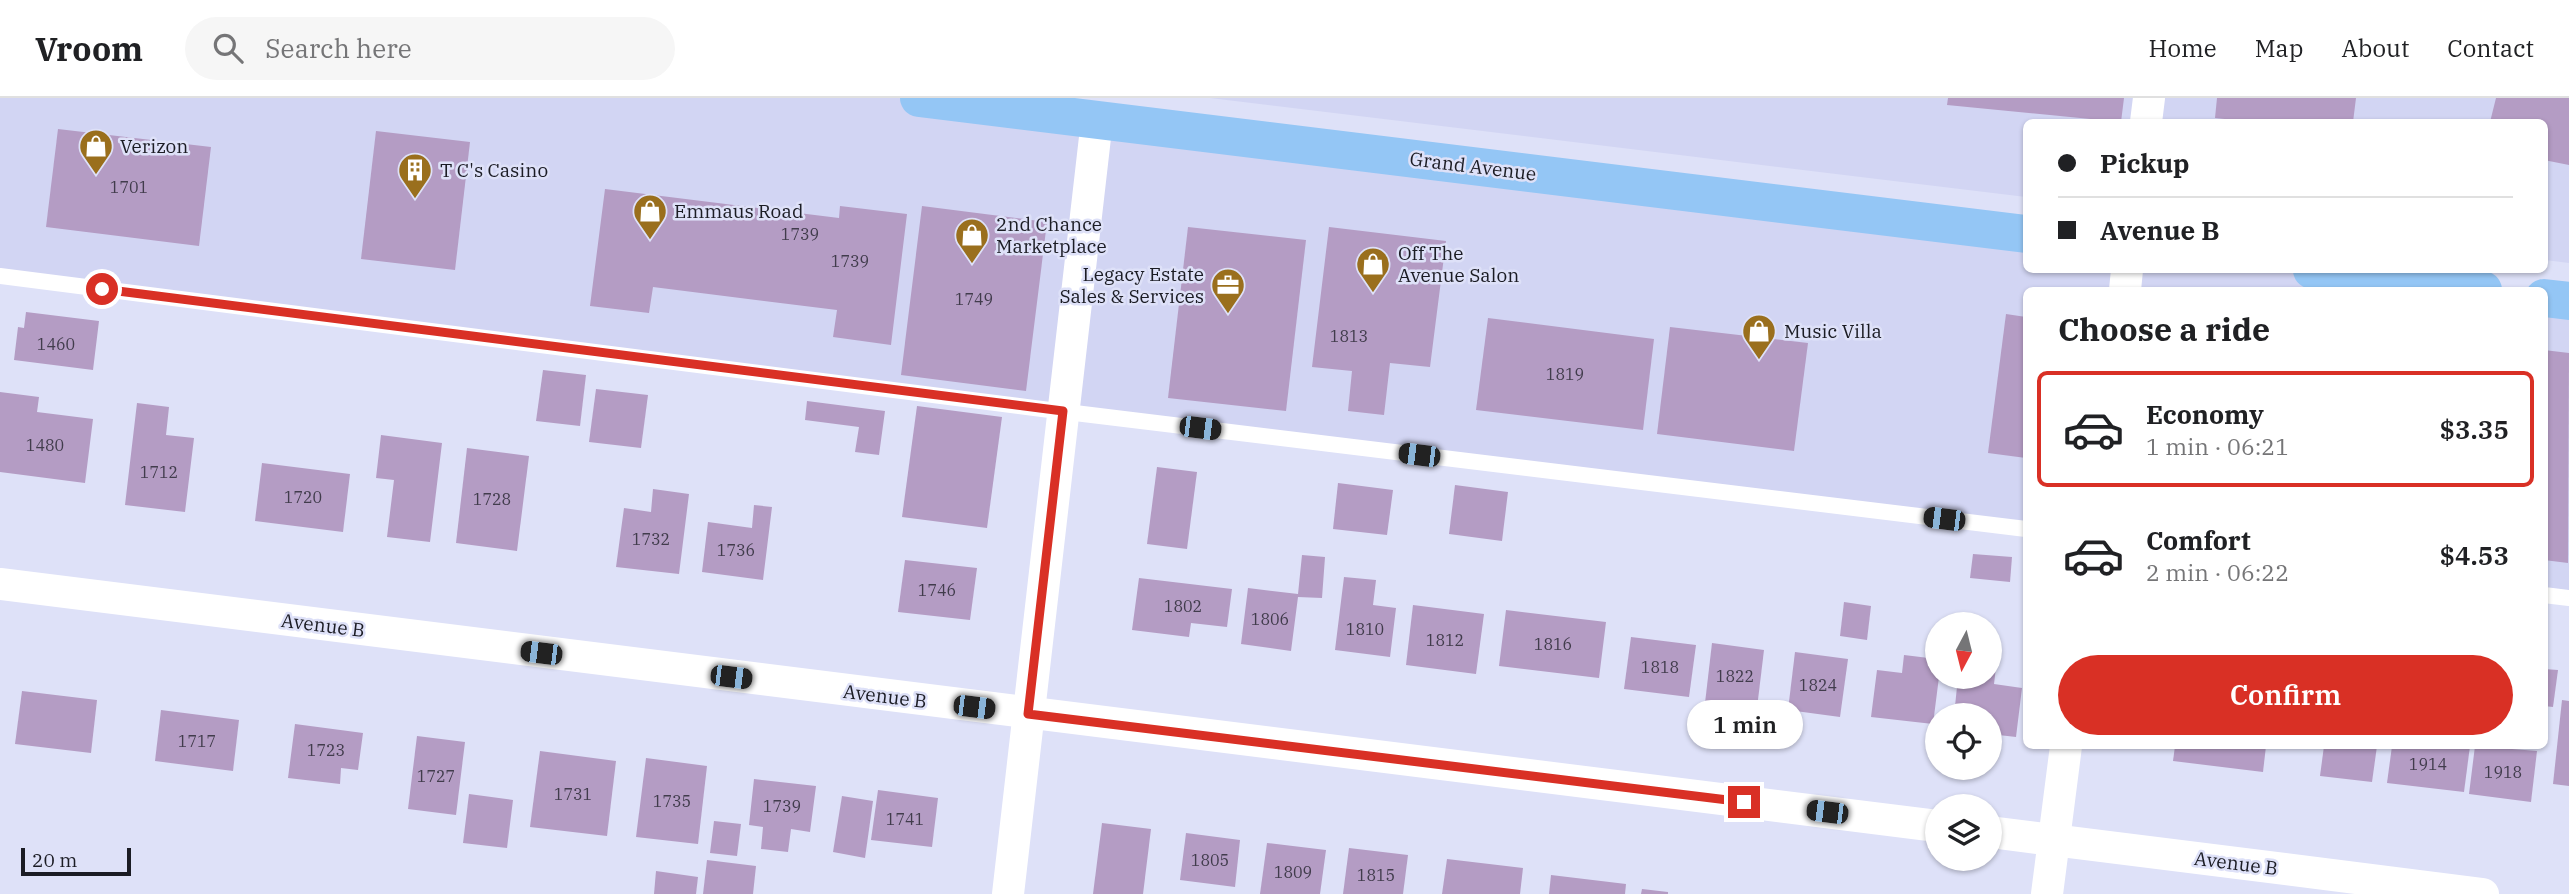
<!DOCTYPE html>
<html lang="en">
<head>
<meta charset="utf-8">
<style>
	:root { --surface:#fff; --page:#f6f6f6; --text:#202124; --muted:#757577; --line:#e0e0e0; --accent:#d93025 }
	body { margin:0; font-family:"IBM Plex Serif",serif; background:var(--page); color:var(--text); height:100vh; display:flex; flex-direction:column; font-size:26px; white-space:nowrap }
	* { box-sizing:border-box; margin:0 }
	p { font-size:23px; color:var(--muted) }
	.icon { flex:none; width:38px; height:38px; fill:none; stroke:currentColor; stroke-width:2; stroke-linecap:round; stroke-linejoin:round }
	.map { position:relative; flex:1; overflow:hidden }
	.side { position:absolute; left:2023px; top:189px; width:525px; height:462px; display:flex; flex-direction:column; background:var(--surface); border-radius:10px; box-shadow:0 2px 5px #0004 }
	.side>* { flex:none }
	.top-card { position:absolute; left:2023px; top:21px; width:525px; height:154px; border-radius:10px; box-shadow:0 2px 5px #0004; display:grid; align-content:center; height:154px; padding:0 35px; background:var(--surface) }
	.needle { width:46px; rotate:187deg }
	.controls { position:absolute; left:1925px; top:514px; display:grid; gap:14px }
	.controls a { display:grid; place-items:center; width:77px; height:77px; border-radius:50%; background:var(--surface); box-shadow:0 2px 5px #0004; font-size:35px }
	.scale { position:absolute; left:21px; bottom:18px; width:110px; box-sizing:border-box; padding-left:7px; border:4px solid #1b1c24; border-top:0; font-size:19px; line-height:24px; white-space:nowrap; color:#1b1c24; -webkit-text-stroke:5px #dee1f8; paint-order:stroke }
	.end { position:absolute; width:32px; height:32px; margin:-16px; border:9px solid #d93025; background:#fff; box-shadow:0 0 0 4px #fff }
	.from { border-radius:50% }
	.bubble { position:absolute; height:49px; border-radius:24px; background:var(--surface); box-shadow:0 2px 5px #0004; font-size:23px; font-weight:600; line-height:49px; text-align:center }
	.car { position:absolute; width:21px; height:42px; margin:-21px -10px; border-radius:9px; box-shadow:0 0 5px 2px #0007; background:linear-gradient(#222 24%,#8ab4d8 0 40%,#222 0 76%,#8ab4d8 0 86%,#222 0) }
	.top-card b { display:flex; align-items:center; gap:24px; height:66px; font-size:26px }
	.top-card b+b { border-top:2px solid var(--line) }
	.top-card i { width:18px; height:18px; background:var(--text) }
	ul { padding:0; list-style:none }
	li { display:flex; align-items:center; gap:21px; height:116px; margin:0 14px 10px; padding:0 21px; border:4px solid transparent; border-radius:10px }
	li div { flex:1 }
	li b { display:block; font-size:26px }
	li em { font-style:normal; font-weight:600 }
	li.selected { border-color:var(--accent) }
	li>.icon { width:63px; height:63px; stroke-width:1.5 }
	h2 { padding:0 35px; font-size:32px; line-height:84px }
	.action { display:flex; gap:14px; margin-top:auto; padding:14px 35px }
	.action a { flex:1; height:80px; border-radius:42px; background:var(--accent); color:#fff; font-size:28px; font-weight:600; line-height:80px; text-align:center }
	header { display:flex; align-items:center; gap:42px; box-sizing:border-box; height:98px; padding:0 35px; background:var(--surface); border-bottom:2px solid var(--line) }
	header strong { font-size:33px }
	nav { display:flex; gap:38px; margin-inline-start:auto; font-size:24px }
	.search { width:490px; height:63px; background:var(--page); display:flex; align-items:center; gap:18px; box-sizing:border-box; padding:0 24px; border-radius:38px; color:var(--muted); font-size:26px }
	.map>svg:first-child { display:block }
</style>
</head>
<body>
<header>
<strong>Vroom</strong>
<div class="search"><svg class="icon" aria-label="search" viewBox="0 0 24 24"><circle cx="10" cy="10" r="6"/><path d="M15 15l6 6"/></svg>Search here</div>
<nav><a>Home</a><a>Map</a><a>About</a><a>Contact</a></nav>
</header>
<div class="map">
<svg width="2569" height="796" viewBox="0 0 2569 796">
	<rect width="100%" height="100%" fill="#dee1f8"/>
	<g fill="#d2d5f3">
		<polygon points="0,0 919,0 2026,136 2026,172 2312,172 2483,192 2026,192 2026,431 0,179"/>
		<polygon points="1210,0 2569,0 2569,165 2545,162 2544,24 2026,24 2026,99"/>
		<polygon points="2544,200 2569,203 2569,500 2545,497"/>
	</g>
	<g fill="#b49cc4">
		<polygon points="1948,0 2124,0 2121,24 1947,7"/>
		<polygon points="2217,0 2356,0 2353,24 2253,24 2215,20"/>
		<polygon points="2496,0 2569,0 2569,67 2544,62 2544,24 2490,24"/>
		<polygon points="58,31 211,49 199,148 46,129"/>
		<polygon points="376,33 470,44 455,172 361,161"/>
		<polygon points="605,91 839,120 840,108 907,116 891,247 833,239 837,212 653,189 649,215 590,208"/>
		<polygon points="922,108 1047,124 1026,293 901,277"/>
		<polygon points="1188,129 1306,142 1286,313 1168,300"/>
		<polygon points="1329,129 1446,143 1430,269 1390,265 1384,317 1348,313 1352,273 1312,269"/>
		<polygon points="26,214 99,223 93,272 14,262 18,229 24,230"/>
		<polygon points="2006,216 2026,219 2026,360 1988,355"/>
		<polygon points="1488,220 1654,241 1643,332 1476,312"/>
		<polygon points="1670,229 1808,245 1794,353 1657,336"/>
		<polygon points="2544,252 2569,255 2568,465 2544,462"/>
		<polygon points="543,272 586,277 580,328 536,323"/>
		<polygon points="596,291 648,297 641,350 589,344"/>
		<polygon points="0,294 39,299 37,314 93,321 85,385 0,374"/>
		<polygon points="807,303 885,313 879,357 855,354 859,329 805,322"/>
		<polygon points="137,305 169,309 166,337 194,340 185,414 125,407"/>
		<polygon points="917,308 1002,319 987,430 902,419"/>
		<polygon points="381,337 442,345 430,444 387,439 394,382 376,380"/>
		<polygon points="467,350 529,358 517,453 456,445"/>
		<polygon points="262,365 350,376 343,434 255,423"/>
		<polygon points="1157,369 1197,374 1187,451 1147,446"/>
		<polygon points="1338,385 1393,392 1387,437 1333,431"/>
		<polygon points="1455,387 1508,394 1502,443 1449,436"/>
		<polygon points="653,391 689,396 679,476 616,469 624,410 651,414"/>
		<polygon points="754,407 772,409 763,482 702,474 708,424 752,430"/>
		<polygon points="1973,456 2012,459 2010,484 1970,480"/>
		<polygon points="1302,457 1325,459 1322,500 1298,499 1291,553 1241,546 1248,490 1298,496"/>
		<polygon points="905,462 977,470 970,522 898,514"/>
		<polygon points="1344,479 1376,482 1373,507 1396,510 1390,559 1335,552"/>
		<polygon points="1139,480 1232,491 1227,529 1191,525 1189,539 1132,532"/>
		<polygon points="1844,504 1871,508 1867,542 1840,538"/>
		<polygon points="1413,507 1484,516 1476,576 1406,567"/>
		<polygon points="1506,512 1606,524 1599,580 1499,568"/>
		<polygon points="1631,539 1696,547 1689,599 1624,591"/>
		<polygon points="1712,545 1764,552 1757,610 1705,605"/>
		<polygon points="1795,554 1848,561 1840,619 1788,612"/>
		<polygon points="1904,557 1937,561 1939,579 1933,626 1871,619 1877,572 1902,575"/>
		<polygon points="1990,560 1997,561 1994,586 2022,590 2016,639 1990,636 1990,618 1954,618 1958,579 1990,579"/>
		<polygon points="2544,571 2558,572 2553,609 2544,608"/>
		<polygon points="22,593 97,602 91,655 15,646"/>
		<polygon points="2562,602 2569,603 2569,688 2553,686"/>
		<polygon points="161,612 239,622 233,673 155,663"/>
		<polygon points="295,626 363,635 358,672 341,670 340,686 288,680"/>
		<polygon points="417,638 465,644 456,717 408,711"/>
		<polygon points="2175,648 2266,648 2263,674 2173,663"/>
		<polygon points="2324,648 2377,648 2372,684 2320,678"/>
		<polygon points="2392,648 2470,648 2464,694 2387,685"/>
		<polygon points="2475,648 2537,653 2531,704 2469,696"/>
		<polygon points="540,653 616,663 607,738 530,729"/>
		<polygon points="646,660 707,668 698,746 636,739"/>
		<polygon points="754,681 816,688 810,734 791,731 788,754 761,751 763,729 749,727"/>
		<polygon points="878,692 938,700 932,749 871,742"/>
		<polygon points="469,696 513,702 507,750 463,745"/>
		<polygon points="842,698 873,703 865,760 833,754"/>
		<polygon points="714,723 741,726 737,758 710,755"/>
		<polygon points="1102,725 1151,731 1143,796 1093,796"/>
		<polygon points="1186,735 1240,742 1235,789 1180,782"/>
		<polygon points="1267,745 1326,752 1320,796 1260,796"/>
		<polygon points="1349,750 1408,757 1403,796 1343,796"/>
		<polygon points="1447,761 1523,770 1520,796 1442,796"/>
		<polygon points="707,762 756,768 753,796 703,796"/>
		<polygon points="656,773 698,779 696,796 654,796"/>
		<polygon points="1551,777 1626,786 1625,796 1549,796"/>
		<polygon points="1642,791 1668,794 1668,796 1641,796"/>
	</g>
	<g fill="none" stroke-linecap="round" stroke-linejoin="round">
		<g stroke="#fff" stroke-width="16">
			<polyline points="0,178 1042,311 2026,431"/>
			<polyline points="2544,497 2569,500"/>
		</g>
		<g stroke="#fff" stroke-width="32">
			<polyline points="2146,24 2149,0"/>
			<polyline points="2125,192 2127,172"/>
			<polyline points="0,486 1937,728"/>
			<polyline points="1990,734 2483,796"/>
			<polyline points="1008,796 1097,22"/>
			<polyline points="2047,796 2066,648"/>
		</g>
		<g stroke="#94c6f5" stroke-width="38">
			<polyline points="919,0 2026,136"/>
			<polyline points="2312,172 2483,192"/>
			<polyline points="2544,200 2569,203"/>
		</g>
	</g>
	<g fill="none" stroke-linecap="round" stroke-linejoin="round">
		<polyline stroke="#d93025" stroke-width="9" points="102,191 1063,313 1028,616 1744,704"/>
	</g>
	<defs>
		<g id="shop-pin" transform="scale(1.75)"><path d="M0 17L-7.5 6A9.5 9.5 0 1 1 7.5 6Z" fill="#9a6f1d" stroke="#dee1f8"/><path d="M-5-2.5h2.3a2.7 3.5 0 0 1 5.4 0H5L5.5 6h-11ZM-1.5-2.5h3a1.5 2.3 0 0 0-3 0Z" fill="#fff"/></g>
		<g id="building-pin" transform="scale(1.75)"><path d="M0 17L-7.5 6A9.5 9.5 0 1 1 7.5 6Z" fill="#9a6f1d" stroke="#dee1f8"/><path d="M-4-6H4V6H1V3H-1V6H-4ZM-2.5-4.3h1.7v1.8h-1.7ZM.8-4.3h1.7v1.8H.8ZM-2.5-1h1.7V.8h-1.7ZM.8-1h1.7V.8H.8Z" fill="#fff"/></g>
		<g id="office-pin" transform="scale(1.75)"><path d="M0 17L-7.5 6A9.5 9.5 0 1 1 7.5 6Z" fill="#9a6f1d" stroke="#dee1f8"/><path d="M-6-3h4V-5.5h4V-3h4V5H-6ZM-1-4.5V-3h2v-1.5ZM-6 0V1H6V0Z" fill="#fff"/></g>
	</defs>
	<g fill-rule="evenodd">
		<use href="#shop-pin" x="96" y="48"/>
		<use href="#building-pin" x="415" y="72"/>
		<use href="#shop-pin" x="650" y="113"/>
		<use href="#shop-pin" x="972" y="137"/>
		<use href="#shop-pin" x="1373" y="166"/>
		<use href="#office-pin" x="1228" y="187"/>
		<use href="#shop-pin" x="1759" y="233"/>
	</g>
	<g text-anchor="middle" stroke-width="5" stroke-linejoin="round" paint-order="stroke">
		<g font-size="16" fill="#413c4c">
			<text x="129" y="95">1701</text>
			<text x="800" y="142">1739</text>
			<text x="850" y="169">1739</text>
			<text x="974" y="207">1749</text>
			<text x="1349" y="244">1813</text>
			<text x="56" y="252">1460</text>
			<text x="1565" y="282">1819</text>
			<text x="45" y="353">1480</text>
			<text x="159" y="380">1712</text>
			<text x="303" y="405">1720</text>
			<text x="492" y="407">1728</text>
			<text x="651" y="447">1732</text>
			<text x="736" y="458">1736</text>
			<text x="937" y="498">1746</text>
			<text x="1183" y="514">1802</text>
			<text x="1270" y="527">1806</text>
			<text x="1365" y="537">1810</text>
			<text x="1445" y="548">1812</text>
			<text x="1553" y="552">1816</text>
			<text x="1660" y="575">1818</text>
			<text x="1735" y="584">1822</text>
			<text x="1818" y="593">1824</text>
			<text x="197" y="649">1717</text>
			<text x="326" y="658">1723</text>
			<text x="2428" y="672">1914</text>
			<text x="2503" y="680">1918</text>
			<text x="436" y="684">1727</text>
			<text x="573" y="702">1731</text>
			<text x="672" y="709">1735</text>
			<text x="782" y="714">1739</text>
			<text x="905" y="727">1741</text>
			<text x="1210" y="768">1805</text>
			<text x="1293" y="780">1809</text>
			<text x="1376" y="783">1815</text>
		</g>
		<g font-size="19" fill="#1b1c24" stroke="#dee1f8" text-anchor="start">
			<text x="120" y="55">Verizon</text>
			<text x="440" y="79">T C's Casino</text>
			<text x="674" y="120">Emmaus Road</text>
			<text x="996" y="133">2nd Chance<tspan x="996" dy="22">Marketplace</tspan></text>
			<text x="1398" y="162">Off The<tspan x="1398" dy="22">Avenue Salon</tspan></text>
			<text x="1204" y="183" text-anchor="end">Legacy Estate<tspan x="1204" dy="22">Sales &amp; Services</tspan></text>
			<text x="1784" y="240">Music Villa</text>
		</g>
		<g font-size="19" fill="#1b1c24" stroke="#dee1f8">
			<text transform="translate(1473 68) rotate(7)" y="7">Grand Avenue</text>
			<text transform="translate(323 527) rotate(7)" y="7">Avenue B</text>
			<text transform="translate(885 598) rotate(7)" y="7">Avenue B</text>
			<text transform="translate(2236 765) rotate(7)" y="7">Avenue B</text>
		</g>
	</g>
</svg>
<div class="controls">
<a><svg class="needle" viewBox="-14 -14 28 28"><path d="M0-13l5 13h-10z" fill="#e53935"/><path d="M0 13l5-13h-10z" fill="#757577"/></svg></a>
<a><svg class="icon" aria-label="locate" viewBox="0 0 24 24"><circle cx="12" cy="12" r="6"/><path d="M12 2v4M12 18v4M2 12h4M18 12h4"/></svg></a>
<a><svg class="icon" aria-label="layers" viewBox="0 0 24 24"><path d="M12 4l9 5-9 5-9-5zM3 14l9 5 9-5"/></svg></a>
</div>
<div class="scale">20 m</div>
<i class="end from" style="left:102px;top:191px"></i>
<i class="end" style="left:1744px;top:704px"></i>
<div class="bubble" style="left:1687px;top:602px;width:116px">1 min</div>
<i class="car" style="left:1200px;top:330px;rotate:97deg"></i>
<i class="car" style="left:1419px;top:357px;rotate:277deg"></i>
<i class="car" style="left:1944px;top:421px;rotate:277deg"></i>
<i class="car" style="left:541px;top:555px;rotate:277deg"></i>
<i class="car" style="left:731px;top:579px;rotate:97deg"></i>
<i class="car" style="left:974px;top:609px;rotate:97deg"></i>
<i class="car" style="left:1827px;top:714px;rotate:277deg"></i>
<div class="top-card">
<b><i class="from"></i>Pickup</b>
<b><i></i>Avenue B</b>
</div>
<section class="side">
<h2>Choose a ride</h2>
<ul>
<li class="selected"><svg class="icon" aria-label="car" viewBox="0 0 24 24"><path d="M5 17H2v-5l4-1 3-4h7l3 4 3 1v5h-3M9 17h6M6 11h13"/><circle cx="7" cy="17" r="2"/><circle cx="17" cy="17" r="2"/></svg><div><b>Economy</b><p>1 min · 06:21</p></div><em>$3.35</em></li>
<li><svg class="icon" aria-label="car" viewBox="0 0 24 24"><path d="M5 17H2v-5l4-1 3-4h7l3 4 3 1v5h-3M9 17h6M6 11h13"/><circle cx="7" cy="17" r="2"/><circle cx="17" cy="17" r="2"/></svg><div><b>Comfort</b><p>2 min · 06:22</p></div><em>$4.53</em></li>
</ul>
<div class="action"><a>Confirm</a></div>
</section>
</div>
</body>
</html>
